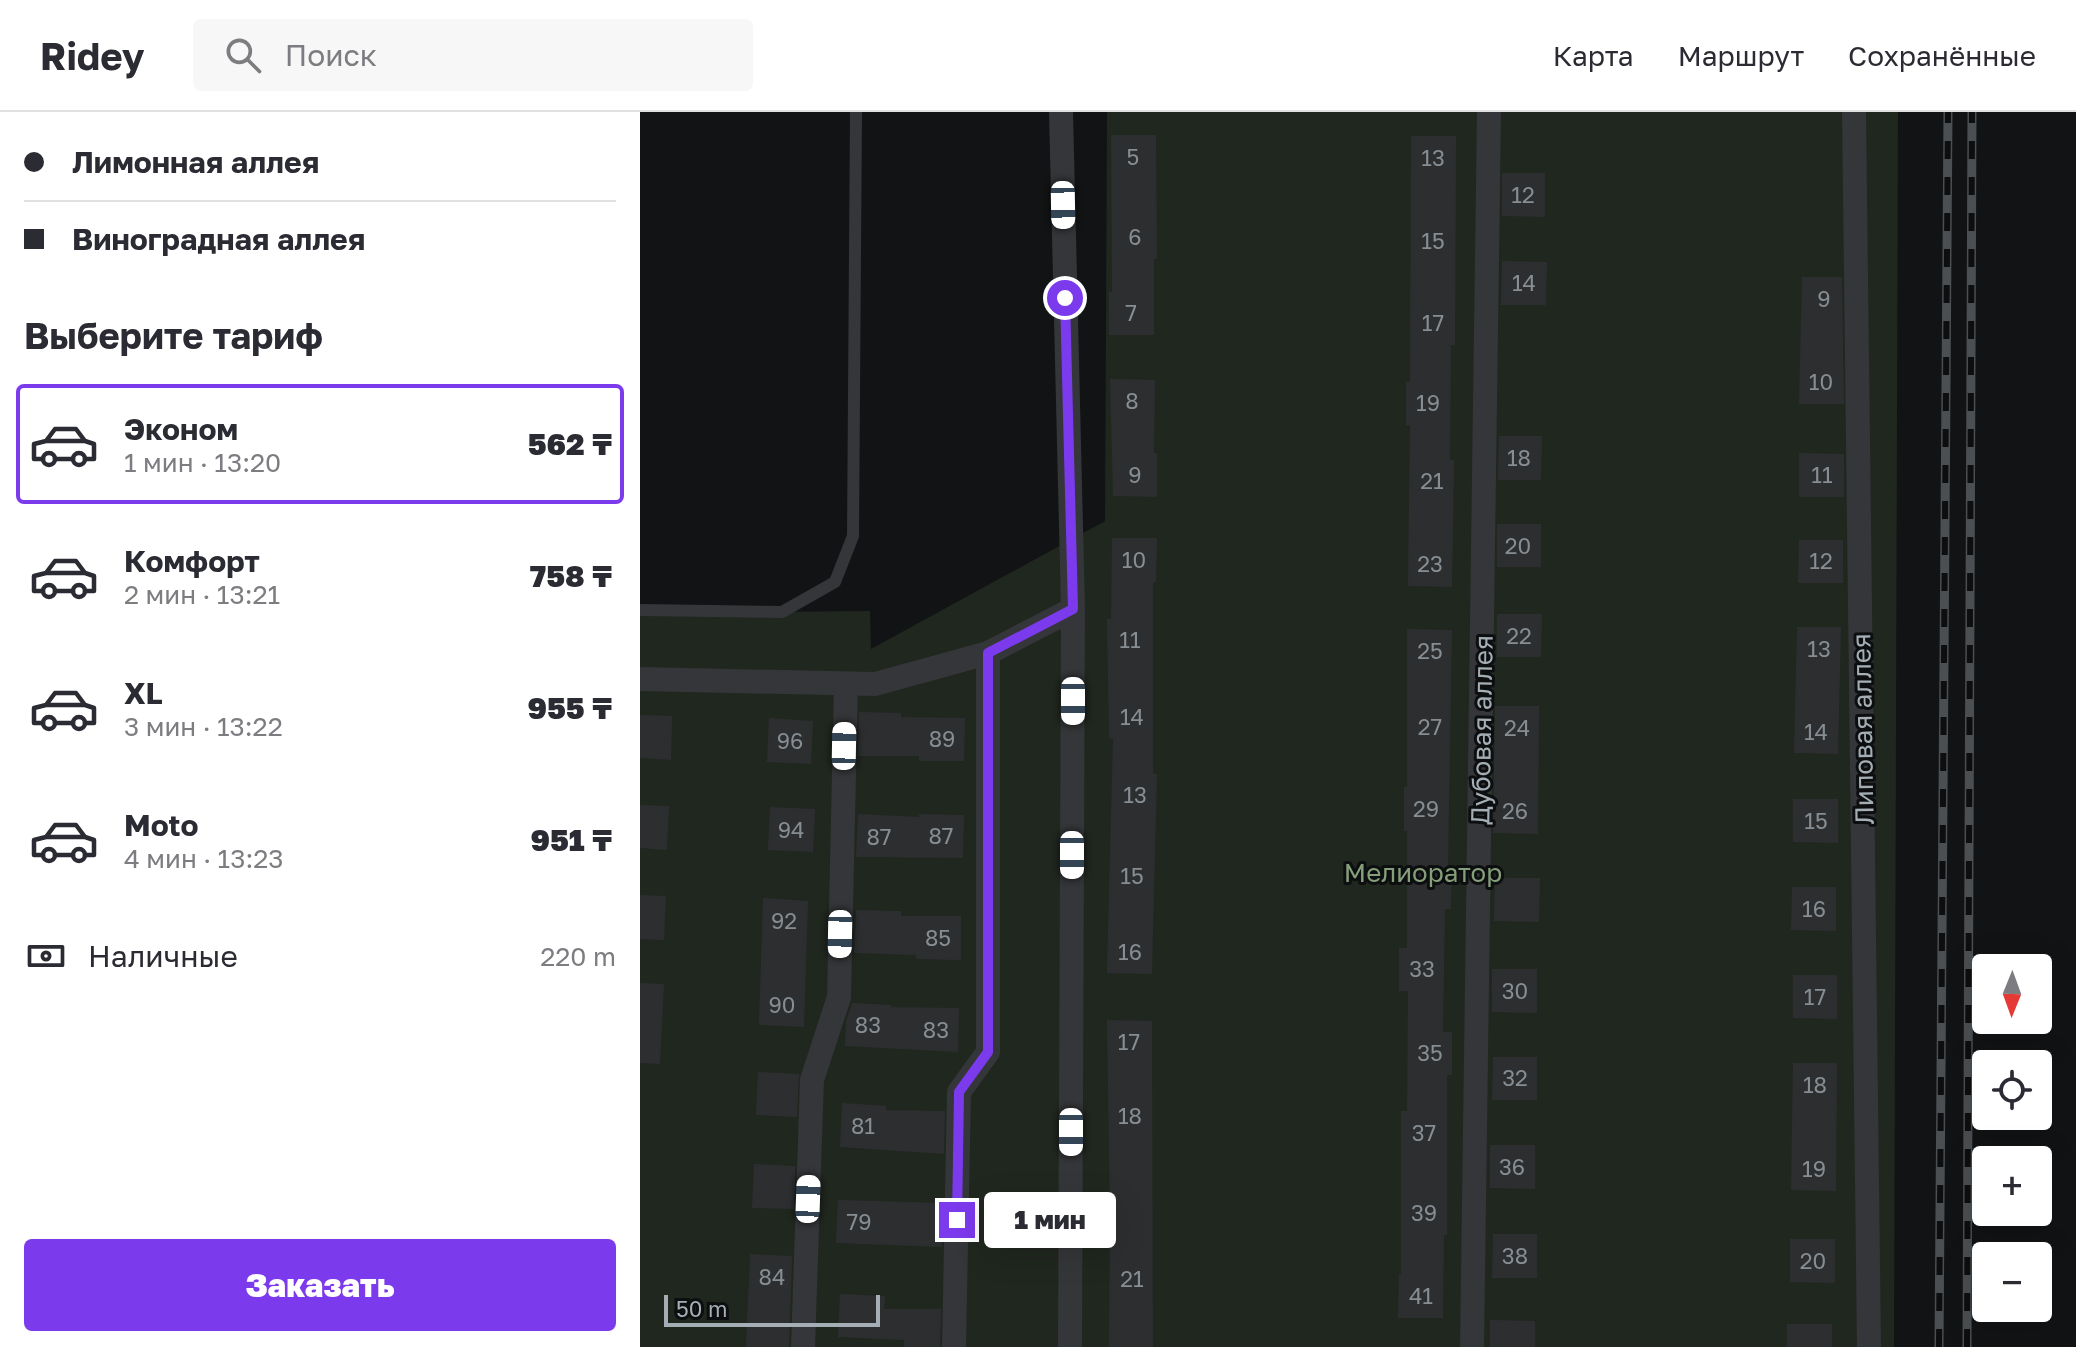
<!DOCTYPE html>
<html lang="ru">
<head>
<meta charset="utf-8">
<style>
	:root { --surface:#fff; --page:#f7f7f7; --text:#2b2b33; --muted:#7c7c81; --line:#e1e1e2; --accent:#7c3aed }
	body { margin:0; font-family:"Golos Text",sans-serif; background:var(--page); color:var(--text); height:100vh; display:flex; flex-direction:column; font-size:30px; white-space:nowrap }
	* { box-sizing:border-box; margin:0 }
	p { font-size:26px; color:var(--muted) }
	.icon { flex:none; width:44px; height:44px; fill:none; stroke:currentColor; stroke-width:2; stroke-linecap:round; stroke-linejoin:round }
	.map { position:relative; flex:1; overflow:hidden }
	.panel { display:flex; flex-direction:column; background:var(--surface); width:640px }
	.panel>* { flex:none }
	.top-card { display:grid; align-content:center; height:176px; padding:0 24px; background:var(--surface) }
	.needle { width:52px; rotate:181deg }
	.tools { position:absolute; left:1332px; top:842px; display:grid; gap:16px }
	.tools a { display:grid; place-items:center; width:80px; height:80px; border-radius:8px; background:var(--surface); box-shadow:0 8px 32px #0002; font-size:40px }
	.scale { position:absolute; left:24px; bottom:20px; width:216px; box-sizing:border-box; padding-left:8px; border:4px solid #a4aeb4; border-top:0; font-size:22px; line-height:28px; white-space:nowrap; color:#a4aeb4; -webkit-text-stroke:6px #0d0e0f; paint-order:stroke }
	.end { position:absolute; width:36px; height:36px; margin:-18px; border:10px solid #7c3aed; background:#fff; box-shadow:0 0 0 4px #fff }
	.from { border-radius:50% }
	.bubble { position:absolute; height:56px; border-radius:8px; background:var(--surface); box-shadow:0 8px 32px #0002; font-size:26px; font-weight:800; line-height:56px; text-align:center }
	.car { position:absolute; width:24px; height:48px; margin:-24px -12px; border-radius:10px; box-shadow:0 0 6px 2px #0007; background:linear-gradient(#fff 24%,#345 0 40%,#fff 0 76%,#345 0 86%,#fff 0) }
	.top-card b { display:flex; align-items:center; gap:28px; height:76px; font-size:30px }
	.top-card b+b { border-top:2px solid var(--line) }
	.top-card i { width:20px; height:20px; background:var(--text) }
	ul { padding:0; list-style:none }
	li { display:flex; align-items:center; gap:24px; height:120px; margin:0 16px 12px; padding:0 8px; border:4px solid transparent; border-radius:8px }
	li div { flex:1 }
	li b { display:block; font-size:30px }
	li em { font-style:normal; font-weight:800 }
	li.on { border-color:var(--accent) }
	li>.icon { width:72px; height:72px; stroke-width:1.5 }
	h2 { padding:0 24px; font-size:36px; line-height:96px }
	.pay { display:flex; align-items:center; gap:20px; height:88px; padding:0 24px; font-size:30px }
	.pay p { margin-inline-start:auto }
	.primary-button { display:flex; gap:16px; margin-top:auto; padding:16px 24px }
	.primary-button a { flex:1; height:92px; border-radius:8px; background:var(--accent); color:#fff; font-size:32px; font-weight:800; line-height:92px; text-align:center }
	header { display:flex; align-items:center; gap:48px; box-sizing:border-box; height:112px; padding:0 40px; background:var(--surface); border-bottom:2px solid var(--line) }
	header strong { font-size:38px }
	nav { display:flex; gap:44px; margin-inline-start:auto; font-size:28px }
	.search { width:560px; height:72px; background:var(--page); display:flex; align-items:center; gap:20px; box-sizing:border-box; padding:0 28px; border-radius:8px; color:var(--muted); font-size:30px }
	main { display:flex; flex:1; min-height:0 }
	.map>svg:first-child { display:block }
</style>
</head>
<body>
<header>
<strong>Ridey</strong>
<div class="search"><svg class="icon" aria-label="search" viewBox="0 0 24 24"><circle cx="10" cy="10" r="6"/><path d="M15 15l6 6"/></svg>Поиск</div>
<nav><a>Карта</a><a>Маршрут</a><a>Сохранённые</a></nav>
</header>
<main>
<section class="panel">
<div class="top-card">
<b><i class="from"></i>Лимонная аллея</b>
<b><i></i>Виноградная аллея</b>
</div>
<h2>Выберите тариф</h2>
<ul>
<li class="on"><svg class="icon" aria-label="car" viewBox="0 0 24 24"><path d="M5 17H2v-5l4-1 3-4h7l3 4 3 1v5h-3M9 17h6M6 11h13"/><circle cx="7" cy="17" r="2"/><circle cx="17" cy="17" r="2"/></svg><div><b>Эконом</b><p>1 мин · 13:20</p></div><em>562 ₸</em></li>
<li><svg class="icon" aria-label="car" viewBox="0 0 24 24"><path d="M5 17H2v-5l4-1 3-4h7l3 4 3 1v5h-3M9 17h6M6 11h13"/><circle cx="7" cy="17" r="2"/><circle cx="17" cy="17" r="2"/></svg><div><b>Комфорт</b><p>2 мин · 13:21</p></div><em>758 ₸</em></li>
<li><svg class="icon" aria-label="car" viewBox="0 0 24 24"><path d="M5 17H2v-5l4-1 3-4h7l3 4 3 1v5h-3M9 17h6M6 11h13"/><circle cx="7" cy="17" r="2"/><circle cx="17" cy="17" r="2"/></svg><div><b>XL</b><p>3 мин · 13:22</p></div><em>955 ₸</em></li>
<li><svg class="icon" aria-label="car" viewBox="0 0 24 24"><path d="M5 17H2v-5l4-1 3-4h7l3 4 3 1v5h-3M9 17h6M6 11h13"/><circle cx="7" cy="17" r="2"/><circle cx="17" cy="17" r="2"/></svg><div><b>Moto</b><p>4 мин · 13:23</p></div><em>951 ₸</em></li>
</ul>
<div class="pay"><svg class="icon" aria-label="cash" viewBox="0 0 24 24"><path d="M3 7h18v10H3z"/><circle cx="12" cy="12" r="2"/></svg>Наличные<p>220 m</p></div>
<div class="primary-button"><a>Заказать</a></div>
</section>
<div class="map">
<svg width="1436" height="1235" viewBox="0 0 1436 1235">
	<rect width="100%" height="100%" fill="#121314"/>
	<polygon fill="#20271f" points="467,0 1258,0 1254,1235 0,1235 0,501 230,499 231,537 465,409"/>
	<g fill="#2d2e30" stroke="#2c2e30" stroke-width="2">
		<polygon points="472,24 515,24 516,146 513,146 513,222 470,222 470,181 473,181"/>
		<polygon points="772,25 815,25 814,232 810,232 809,349 813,349 811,474 769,473 771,312 767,312 767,271 771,271"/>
		<polygon points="863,62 904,62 904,104 863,103"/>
		<polygon points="863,150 906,151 905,192 862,192"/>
		<polygon points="1163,166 1201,166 1203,291 1160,291"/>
		<polygon points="471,268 514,269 513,342 516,342 516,384 474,383"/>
		<polygon points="860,325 901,325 900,367 859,367"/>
		<polygon points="1160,342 1203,343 1203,384 1160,384"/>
		<rect x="858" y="413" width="42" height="41"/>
		<polygon points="473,427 516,427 515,469 512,469 512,663 516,663 511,861 468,860 474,626 470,625 468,508 472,508"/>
		<polygon points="1160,429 1202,429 1202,470 1159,470"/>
		<polygon points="858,503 901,503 900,544 858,544"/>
		<polygon points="1158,516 1200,516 1197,641 1155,640"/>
		<polygon points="768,518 811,519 807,755 811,755 810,796 804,796 802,921 811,921 811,962 806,962 806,1122 803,1122 802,1205 759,1205 760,1163 762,1163 762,1000 768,1000 769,878 760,878 760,837 768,837 768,718 765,718 765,676 768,676"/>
		<polygon points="856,595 898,595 897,721 854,720"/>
		<polygon points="220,601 260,602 260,606 324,607 323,648 280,648 280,643 219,643"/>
		<polygon points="0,604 31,605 30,647 0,645"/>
		<polygon points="130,607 172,610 170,651 128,649"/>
		<polygon points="1154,688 1197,688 1197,730 1154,729"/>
		<polygon points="0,694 28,695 26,737 0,735"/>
		<polygon points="131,696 174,698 172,739 129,737"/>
		<polygon points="219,703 280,706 280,703 323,704 322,745 217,744"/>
		<polygon points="856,767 899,767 898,809 855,808"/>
		<polygon points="1153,776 1195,776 1195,818 1152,817"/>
		<polygon points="0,784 25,785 23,827 0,826"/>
		<polygon points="124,787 167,790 163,914 120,912"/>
		<polygon points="217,799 260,800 260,805 320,805 320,847 277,846 277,842 215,840"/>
		<polygon points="853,858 896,858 896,900 853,899"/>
		<polygon points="1154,864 1196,864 1196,906 1154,905"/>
		<polygon points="0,872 23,873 19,951 0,950"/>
		<polygon points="213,892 250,894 250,896 318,897 317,939 206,933 207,910"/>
		<polygon points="468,909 511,910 512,1235 470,1235 471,1106"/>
		<polygon points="854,946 896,946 896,987 853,987"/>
		<polygon points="1154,952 1196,952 1195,1078 1152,1077"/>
		<polygon points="119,961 158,963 156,1004 117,1002"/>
		<polygon points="203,992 245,995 245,999 304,1000 303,1041 201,1034"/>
		<polygon points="851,1034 894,1034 894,1076 851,1075"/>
		<polygon points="115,1053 154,1055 153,1096 113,1095"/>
		<polygon points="199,1089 302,1092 301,1134 197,1130"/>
		<polygon points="854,1123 896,1123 896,1165 853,1165"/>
		<polygon points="1151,1128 1194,1128 1194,1170 1151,1169"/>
		<polygon points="111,1143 151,1145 148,1235 107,1235"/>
		<polygon points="201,1183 244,1185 243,1198 300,1198 299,1235 265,1235 265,1227 199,1224"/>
		<polygon points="851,1209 894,1210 894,1235 851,1235"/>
		<rect x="1148" y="1213" width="43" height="22"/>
	</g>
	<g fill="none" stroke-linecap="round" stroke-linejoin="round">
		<polyline stroke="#343639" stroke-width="12" points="0,498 142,500 195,470 213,424 216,0"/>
		<g stroke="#343639" stroke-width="24">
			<polyline points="421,0 433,497 430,1235"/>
			<polyline points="1214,0 1229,1235"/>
			<polyline points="0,567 235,572 348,541 433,497"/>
			<polyline points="163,1235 172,968 199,885 206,572"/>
			<polyline points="314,1235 319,980 348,940 348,541"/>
			<polyline points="832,1235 849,0"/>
		</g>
		<g stroke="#4b4f52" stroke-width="9">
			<g id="rail">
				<polyline points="1299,1235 1308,0"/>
				<polyline points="1327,1235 1332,0"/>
			</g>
		</g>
		<use href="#rail" stroke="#0d0e0f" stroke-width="6" stroke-dasharray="18" stroke-linecap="butt"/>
	</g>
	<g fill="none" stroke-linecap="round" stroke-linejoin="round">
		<polyline stroke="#7c3aed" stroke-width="10" points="317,1108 319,980 348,940 348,541 433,497 425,186"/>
	</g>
	<g text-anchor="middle" stroke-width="6" stroke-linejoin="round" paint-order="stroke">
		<g font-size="22" fill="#868e93">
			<text x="493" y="53">5</text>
			<text x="793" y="54">13</text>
			<text x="883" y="91">12</text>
			<text x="495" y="133">6</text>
			<text x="793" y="137">15</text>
			<text x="884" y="179">14</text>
			<text x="1184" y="195">9</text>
			<text x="491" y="209">7</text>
			<text x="793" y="219">17</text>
			<text x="1181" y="278">10</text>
			<text x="492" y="297">8</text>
			<text x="788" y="299">19</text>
			<text x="879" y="354">18</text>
			<text x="495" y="371">9</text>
			<text x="1182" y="371">11</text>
			<text x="792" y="377">21</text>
			<text x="878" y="442">20</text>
			<text x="494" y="456">10</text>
			<text x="1181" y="457">12</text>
			<text x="790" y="460">23</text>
			<text x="879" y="532">22</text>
			<text x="490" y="536">11</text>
			<text x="1179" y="545">13</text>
			<text x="790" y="547">25</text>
			<text x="492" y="613">14</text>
			<text x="790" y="623">27</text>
			<text x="877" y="624">24</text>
			<text x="1176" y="628">14</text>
			<text x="302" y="635">89</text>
			<text x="150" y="637">96</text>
			<text x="495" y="691">13</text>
			<text x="786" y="705">29</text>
			<text x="875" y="707">26</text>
			<text x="1176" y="717">15</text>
			<text x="151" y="726">94</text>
			<text x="301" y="732">87</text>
			<text x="239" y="733">87</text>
			<text x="492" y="772">15</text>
			<text x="1174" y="805">16</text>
			<text x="144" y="817">92</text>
			<text x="298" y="834">85</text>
			<text x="490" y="848">16</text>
			<text x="782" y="865">33</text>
			<text x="875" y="887">30</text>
			<text x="1175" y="893">17</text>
			<text x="142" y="901">90</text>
			<text x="228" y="921">83</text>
			<text x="296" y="926">83</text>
			<text x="489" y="938">17</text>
			<text x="790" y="949">35</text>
			<text x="875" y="974">32</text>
			<text x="1175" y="981">18</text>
			<text x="490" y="1012">18</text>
			<text x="223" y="1022">81</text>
			<text x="784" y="1029">37</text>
			<text x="872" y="1063">36</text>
			<text x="1174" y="1065">19</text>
			<text x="784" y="1109">39</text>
			<text x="219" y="1118">79</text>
			<text x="875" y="1152">38</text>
			<text x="1173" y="1157">20</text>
			<text x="132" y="1173">84</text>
			<text x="492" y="1175">21</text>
			<text x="781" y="1192">41</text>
		</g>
		<g font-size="26" fill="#a4aeb4" stroke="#0d0e0f">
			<text transform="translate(1223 617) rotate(-91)" y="9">Липовая аллея</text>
			<text transform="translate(842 618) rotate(-89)" y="9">Дубовая аллея</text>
		</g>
		<g font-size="26" fill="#859f7b" stroke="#0d0e0f">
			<text x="783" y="770">Мелиоратор</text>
		</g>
	</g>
</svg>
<div class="tools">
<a><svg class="needle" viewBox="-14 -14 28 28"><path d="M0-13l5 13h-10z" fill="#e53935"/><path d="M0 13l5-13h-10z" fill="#7c7c81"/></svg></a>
<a><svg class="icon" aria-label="locate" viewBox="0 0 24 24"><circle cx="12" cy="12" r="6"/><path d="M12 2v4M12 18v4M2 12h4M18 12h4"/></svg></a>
<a>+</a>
<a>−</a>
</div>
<div class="scale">50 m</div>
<i class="end from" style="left:425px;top:186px"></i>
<i class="end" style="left:317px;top:1108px"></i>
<div class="bubble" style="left:344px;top:1080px;width:132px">1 мин</div>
<i class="car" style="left:423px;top:93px;rotate:179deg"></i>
<i class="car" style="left:433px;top:589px;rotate:180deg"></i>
<i class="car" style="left:204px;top:634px;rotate:1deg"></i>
<i class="car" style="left:432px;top:743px;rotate:180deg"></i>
<i class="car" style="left:200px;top:822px;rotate:181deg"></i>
<i class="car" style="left:431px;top:1020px;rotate:180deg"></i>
<i class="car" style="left:168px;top:1087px;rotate:2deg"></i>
</div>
</main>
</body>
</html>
